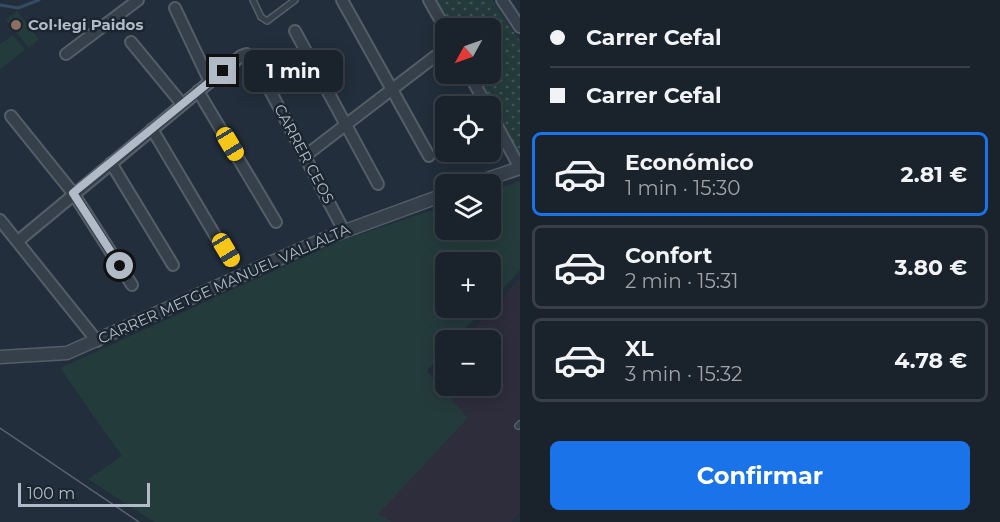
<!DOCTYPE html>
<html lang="es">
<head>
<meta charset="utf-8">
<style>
	:root { --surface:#1a222c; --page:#232a34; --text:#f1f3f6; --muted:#9fa4a9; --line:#383f48; --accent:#1a73e8 }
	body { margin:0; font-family:Montserrat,sans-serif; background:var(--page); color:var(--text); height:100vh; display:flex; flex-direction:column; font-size:22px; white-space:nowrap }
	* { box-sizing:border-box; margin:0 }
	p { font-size:20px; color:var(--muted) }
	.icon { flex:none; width:33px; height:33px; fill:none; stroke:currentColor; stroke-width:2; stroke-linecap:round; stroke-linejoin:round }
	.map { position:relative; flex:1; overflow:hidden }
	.drawer { display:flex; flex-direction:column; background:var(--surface); width:480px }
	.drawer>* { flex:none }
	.hud { display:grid; align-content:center; height:132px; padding:0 30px; background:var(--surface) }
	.needle { width:39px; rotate:230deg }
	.buttons { position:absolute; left:435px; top:18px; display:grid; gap:12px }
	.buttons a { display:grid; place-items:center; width:66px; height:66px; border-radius:9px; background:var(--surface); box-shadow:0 3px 15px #0003,0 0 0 2px var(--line); font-size:30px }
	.scale { position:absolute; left:18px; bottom:15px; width:132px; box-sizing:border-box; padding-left:6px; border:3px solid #b1bbc7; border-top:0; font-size:16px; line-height:21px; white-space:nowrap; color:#b1bbc7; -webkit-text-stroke:4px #1b2530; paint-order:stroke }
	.end { position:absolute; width:27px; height:27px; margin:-14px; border:8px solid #b1bbc7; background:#111; box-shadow:0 0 0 3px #111 }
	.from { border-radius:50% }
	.bubble { position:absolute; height:42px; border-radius:9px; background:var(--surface); box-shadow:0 3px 15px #0003,0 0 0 2px var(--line); font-size:20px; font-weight:700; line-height:42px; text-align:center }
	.car { position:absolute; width:18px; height:36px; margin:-18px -9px; border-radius:8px; box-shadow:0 0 4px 2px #0007; background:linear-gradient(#f5c518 24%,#345 0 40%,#f5c518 0 76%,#345 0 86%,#f5c518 0) }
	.hud b { display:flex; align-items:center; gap:21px; height:57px; font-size:22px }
	.hud b+b { border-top:2px solid var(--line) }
	.hud i { width:15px; height:15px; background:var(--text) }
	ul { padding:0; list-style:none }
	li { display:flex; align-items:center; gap:18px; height:84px; margin:0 12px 9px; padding:0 18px; border:3px solid var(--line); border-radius:9px }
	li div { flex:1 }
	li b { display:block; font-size:22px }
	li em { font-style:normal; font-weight:700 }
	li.selected { border-color:var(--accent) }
	li>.icon { width:54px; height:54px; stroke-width:1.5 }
	.button { display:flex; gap:12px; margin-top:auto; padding:12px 30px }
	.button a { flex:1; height:69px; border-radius:9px; background:var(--accent); color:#fff; font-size:24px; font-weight:700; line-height:69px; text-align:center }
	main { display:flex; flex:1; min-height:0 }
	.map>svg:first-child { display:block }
</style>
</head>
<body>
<main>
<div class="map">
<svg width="520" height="522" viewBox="0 0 520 522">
	<defs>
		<pattern id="park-dots" width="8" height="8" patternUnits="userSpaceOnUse" patternTransform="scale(1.5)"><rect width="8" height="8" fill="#243b3c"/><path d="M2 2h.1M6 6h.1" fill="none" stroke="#415557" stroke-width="1.8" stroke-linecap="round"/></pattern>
	</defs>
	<rect width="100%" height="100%" fill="#222e3b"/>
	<polygon fill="#2e2d3c" points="520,278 520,513 512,522 392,522 377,514 468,418 431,375 445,359 446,386 490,386 490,340 463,340"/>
	<g fill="#243b3c">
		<polygon points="17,11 39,39 29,48 6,20"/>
		<polygon points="13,35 25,50 0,69 0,44"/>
		<polygon points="520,181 520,270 491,302 490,262 446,262 446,308 485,308 454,340 446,340 445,350 427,371 468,418 378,514 392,522 154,522 88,479 122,456 60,368 340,241 445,206 446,230 490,230 491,191"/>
	</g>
	<polygon fill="url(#park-dots)" points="436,0 492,0 520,41 520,154 475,74 490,74 490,28 451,28"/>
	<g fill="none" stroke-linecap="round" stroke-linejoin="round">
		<polyline stroke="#354b62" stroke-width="3" points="0,5 18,8 39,0"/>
		<g stroke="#545e69" stroke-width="8">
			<g id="service">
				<polyline points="253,0 261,17 267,21 295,0"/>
				<polyline points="222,247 234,263"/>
				<polyline points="518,426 520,424"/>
			</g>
		</g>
		<g stroke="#545e69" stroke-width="14">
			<g id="minor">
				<polyline points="342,0 429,156"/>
				<polyline points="429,0 446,30"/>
				<polyline points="502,0 520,27"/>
				<polyline points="175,8 210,82"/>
				<polyline points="295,31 378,184"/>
				<polyline points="131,42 182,104"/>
				<polyline points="66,54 138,0"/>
				<polyline points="469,74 487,106"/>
				<polyline points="198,91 276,222"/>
				<polyline points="490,113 520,168"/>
				<polyline points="11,116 73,193 132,285"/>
				<polyline points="152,129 222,247"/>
				<polyline points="305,156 446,48"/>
				<polyline points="111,163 173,265"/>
				<polyline points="0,220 97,341"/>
				<polyline points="18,241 241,56 247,54 254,60 344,231"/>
			</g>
		</g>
		<g stroke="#545e69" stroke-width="15">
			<g id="tertiary">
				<polyline points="472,184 520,168"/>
				<polyline points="0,357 67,353 326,238 446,194"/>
			</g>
		</g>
		<use href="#service" stroke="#35404b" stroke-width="5"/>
		<use href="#minor" stroke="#35404b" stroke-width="10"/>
		<use href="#tertiary" stroke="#35404b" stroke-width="12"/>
		<polyline stroke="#576472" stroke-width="1.5" points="0,428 139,522"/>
	</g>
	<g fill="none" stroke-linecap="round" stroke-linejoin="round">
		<polyline stroke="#b1bbc7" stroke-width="8" points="120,266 73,193 223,71"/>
	</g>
	<circle fill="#8d6e63" stroke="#1b2530" stroke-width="2" cx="16" cy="25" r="6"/>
	<g text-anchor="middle" stroke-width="5" stroke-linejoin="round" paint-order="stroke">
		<g font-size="15" font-weight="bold" fill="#b1bbc7" stroke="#1b2530" text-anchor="start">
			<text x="28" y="30">Col·legi Paidos</text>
		</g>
		<g font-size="15" fill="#b1bbc7" stroke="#1b2530">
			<text transform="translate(304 154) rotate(62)" y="5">CARRER CEOS</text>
			<text transform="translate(224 284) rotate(-24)" y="5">CARRER METGE MANUEL VALLALTA</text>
		</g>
	</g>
</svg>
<div class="buttons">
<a><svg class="needle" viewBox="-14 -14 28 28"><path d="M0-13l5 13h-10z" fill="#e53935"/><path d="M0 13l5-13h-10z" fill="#9fa4a9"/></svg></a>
<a><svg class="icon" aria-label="locate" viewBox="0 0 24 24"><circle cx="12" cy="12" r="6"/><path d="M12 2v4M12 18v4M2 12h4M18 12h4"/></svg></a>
<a><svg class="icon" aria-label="layers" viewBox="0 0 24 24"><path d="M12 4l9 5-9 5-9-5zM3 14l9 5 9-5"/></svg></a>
<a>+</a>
<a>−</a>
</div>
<div class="scale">100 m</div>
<i class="end from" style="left:120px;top:266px"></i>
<i class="end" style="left:223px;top:71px"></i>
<div class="bubble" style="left:244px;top:50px;width:99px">1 min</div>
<i class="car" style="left:230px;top:144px;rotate:149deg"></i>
<i class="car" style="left:226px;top:250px;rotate:149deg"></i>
</div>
<section class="drawer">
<div class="hud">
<b><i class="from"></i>Carrer Cefal</b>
<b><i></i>Carrer Cefal</b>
</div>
<ul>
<li class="selected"><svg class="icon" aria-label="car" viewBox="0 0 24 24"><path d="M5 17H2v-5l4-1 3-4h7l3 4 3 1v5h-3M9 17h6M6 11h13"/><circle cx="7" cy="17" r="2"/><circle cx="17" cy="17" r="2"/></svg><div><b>Económico</b><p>1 min · 15:30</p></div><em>2.81 €</em></li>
<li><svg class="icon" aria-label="car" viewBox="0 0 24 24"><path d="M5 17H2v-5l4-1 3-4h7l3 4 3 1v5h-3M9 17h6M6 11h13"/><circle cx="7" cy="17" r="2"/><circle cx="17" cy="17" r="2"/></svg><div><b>Confort</b><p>2 min · 15:31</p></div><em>3.80 €</em></li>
<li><svg class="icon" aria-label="car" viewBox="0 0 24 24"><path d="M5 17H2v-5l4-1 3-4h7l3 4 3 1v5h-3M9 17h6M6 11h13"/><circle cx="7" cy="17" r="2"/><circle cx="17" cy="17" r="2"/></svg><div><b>XL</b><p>3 min · 15:32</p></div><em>4.78 €</em></li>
</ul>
<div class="button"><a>Confirmar</a></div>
</section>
</main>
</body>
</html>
